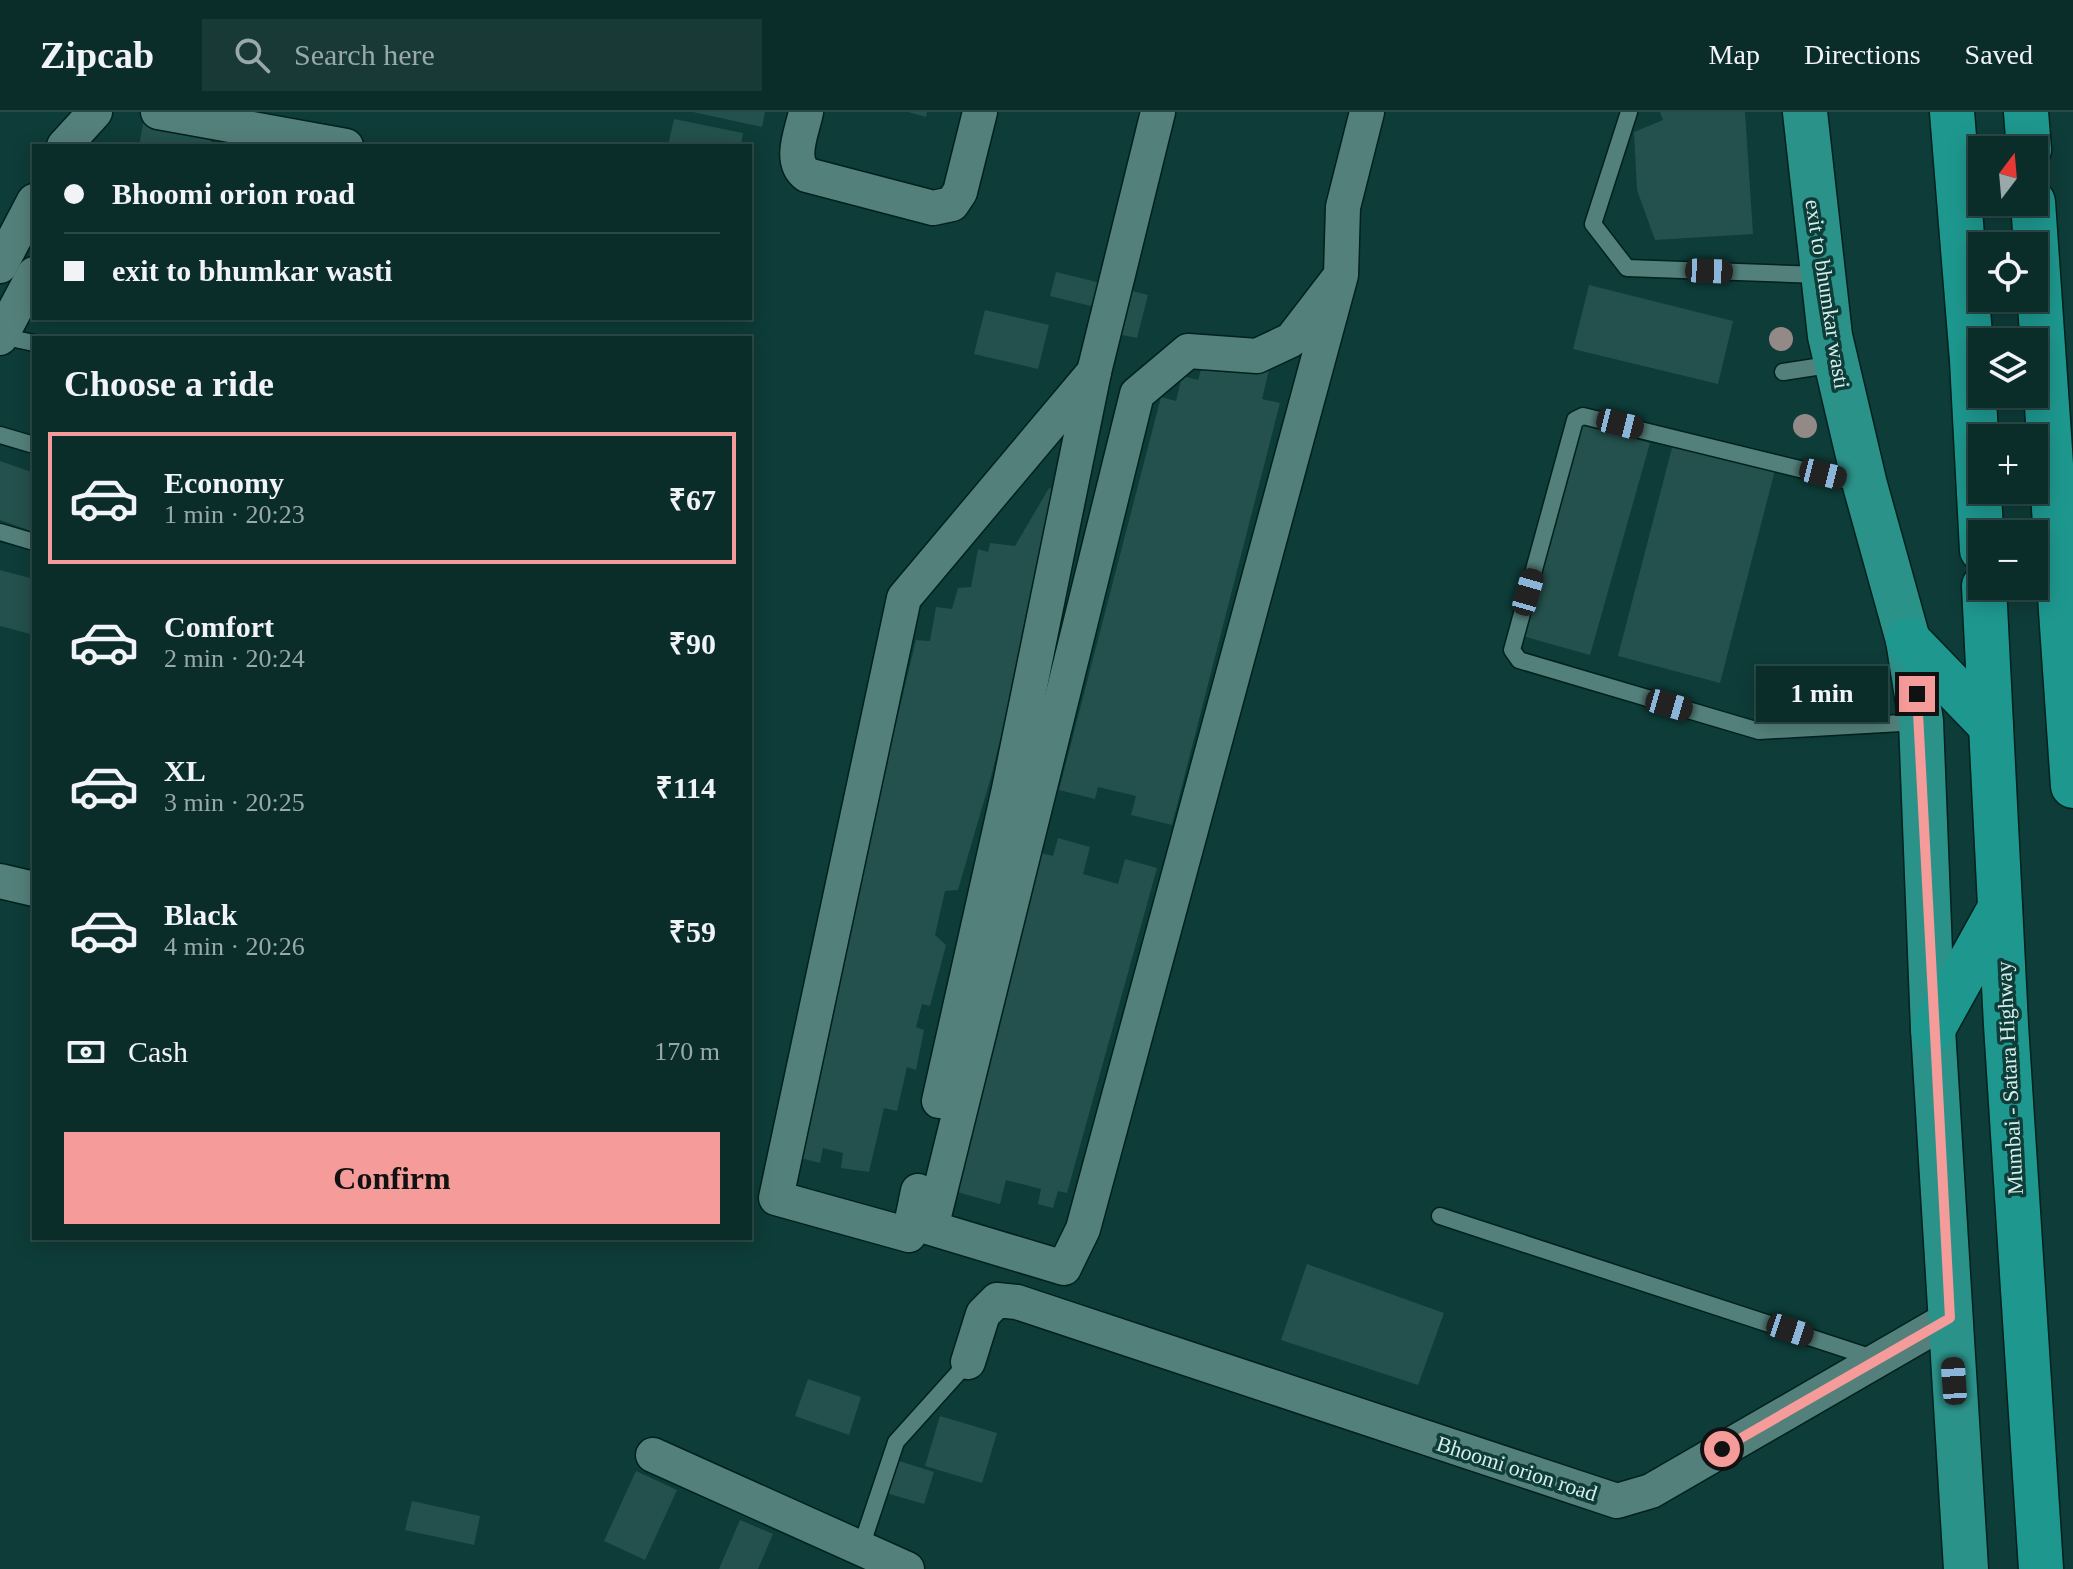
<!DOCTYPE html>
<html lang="en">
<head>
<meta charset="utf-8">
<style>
	:root { --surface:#0a2d2a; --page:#183936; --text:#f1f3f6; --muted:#99a8a8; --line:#2a4947; --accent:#f59b9a }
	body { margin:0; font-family:Georgia,serif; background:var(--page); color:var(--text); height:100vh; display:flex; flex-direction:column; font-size:30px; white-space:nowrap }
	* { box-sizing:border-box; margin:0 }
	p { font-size:26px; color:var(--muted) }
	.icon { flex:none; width:44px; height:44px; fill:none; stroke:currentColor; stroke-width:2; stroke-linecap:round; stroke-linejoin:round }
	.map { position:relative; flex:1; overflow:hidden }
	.side { position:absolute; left:32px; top:224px; width:720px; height:904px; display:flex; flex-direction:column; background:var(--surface); border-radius:0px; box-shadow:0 4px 20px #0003,0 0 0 2px var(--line) }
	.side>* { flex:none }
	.banner { position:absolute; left:32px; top:32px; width:720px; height:176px; border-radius:0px; box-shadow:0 4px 20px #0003,0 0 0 2px var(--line); display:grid; align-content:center; height:176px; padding:0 32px; background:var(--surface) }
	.needle { width:52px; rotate:16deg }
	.tools { position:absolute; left:1968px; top:24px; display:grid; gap:16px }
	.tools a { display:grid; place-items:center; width:80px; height:80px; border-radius:0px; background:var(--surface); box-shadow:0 4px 20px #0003,0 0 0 2px var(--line); font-size:40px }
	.end { position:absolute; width:36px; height:36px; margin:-18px; border:10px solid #f59b9a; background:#111; box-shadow:0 0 0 4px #111 }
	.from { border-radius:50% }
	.bubble { position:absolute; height:56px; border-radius:0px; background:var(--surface); box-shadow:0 4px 20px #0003,0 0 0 2px var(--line); font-size:26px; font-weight:700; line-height:56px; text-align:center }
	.car { position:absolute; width:24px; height:48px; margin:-24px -12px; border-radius:10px; box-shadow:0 0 6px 2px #0007; background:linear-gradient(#222 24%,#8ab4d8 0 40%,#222 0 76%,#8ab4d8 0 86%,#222 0) }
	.banner b { display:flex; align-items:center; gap:28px; height:76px; font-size:30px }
	.banner b+b { border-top:2px solid var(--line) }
	.banner i { width:20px; height:20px; background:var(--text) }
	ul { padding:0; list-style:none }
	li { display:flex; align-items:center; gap:24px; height:132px; margin:0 16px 12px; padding:0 16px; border:4px solid transparent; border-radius:0px }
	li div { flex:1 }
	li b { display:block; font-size:30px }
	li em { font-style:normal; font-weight:700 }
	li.active { border-color:var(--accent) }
	li>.icon { width:72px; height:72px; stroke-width:1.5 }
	h2 { padding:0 32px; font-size:36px; line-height:96px }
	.pay { display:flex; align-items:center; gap:20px; height:88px; padding:0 32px; font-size:30px }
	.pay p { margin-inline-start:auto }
	.primary-button { display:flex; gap:16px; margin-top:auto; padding:16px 32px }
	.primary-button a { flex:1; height:92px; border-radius:0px; background:var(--accent); color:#111; font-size:32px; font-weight:700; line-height:92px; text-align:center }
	header { display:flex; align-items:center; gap:48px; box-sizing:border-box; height:112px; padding:0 40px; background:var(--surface); border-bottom:2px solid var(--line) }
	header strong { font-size:38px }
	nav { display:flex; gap:44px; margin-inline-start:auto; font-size:28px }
	.search { width:560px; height:72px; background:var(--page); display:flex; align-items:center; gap:20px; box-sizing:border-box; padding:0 28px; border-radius:0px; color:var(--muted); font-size:30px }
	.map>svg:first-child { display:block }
</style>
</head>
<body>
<header>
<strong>Zipcab</strong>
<div class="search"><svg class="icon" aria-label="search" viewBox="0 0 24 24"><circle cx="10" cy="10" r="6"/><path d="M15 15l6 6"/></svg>Search here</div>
<nav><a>Map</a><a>Directions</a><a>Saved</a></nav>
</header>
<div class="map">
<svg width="2073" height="1457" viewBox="0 0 2073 1457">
	<rect width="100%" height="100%" fill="#0e3c38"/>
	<g fill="#24514d">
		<polygon points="693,0 765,0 762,15"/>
		<polygon points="908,0 927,0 926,5"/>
		<polygon points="1660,0 1745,0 1753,122 1655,128 1637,78 1634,20 1663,8"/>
		<polygon points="144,7 213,21 210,34 139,34"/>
		<polygon points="674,7 743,21 741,34 668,34"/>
		<polygon points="1056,160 1101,171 1095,195 1050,184"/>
		<polygon points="1589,173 1733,209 1718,272 1573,237"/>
		<polygon points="1128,178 1148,183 1137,226 1117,222"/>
		<polygon points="985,198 1049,213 1038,257 974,242"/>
		<polygon points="1205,243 1269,258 1262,287 1280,291 1172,713 1131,703 1136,684 1098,675 1095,687 1059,678 1161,285 1176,289 1182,264 1198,268"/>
		<polygon points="1578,312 1650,331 1590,543 1519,523"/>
		<polygon points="1673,332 1775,358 1720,571 1618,544"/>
		<polygon points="0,349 34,361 34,420 0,408"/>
		<polygon points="1049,376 1061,379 991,665 958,778 945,779 935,823 946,833 930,894 922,892 916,915 924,918 916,958 907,955 897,999 884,996 869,1060 841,1056 843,1041 823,1036 820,1051 792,1044 916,528 930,529 936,495 952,497 958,476 971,475 978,437 988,440 990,431 1015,434"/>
		<polygon points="0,458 34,467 34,523 0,514"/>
		<polygon points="1058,726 1090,735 1083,762 1118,772 1125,747 1157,756 1067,1081 1058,1079 1053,1096 1038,1092 1041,1077 1006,1068 1000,1092 957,1080 961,1068 951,1065 1041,741 1053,744"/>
		<polygon points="1307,1152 1444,1201 1418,1273 1281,1228"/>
		<polygon points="808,1267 861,1285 849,1323 795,1304"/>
		<polygon points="940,1304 997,1321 982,1371 925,1354"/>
		<polygon points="896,1348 934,1360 924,1392 886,1381"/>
		<polygon points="636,1359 677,1378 645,1448 604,1429"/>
		<polygon points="412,1389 480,1404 474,1433 405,1418"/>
		<polygon points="740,1408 773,1422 758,1457 719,1457"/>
	</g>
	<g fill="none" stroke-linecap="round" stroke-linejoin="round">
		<g stroke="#00211e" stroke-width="19">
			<g id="service">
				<polyline points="1629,0 1593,112 1627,156 1819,163"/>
				<polyline points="1,224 34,231"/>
				<polyline points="1783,260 1835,252"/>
				<polyline points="0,323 34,333"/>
				<polyline points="1861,372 1583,304 1575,308 1512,538 1519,548 1759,619 1919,610"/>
				<polyline points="0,420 34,430"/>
				<polyline points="1440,1104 1876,1247"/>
				<polyline points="861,1435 896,1330 968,1250"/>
			</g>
		</g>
		<g stroke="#00211e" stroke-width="37">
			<g id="minor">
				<polyline points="158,0 346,34"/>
				<path d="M806,0C802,20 788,49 807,63L933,96L952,92L960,80L980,0"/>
				<polyline points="64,34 95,0"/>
				<polyline points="0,154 34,89"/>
				<polyline points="1341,163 1083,1117 1064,1156 931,1116 1137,282 1188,239 1257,244 1291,228 1341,163 1343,95 1367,0"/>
				<polyline points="0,226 34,162"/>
				<polyline points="0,769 34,777"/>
				<polyline points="939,989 1009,677 1094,260 1158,0"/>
				<polyline points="918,1079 909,1123 776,1086 904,486 1094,260"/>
				<polyline points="968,1250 983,1202 997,1188 1017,1190 1617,1389 1651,1379 1950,1206"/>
				<polyline points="653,1343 907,1457"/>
			</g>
		</g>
		<g stroke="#00211e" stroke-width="47">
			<polyline id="primary" points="1805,0 1830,224 1865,373 1908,528 1921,609 1933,917 1966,1457"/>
		</g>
		<g stroke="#00211e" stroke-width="47">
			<g id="trunk">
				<polyline points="1952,0 1972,248 1982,438"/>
				<polyline points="2026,0 2029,38"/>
				<polyline points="2033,90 2073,674"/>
				<polyline points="1984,474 2006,913 2041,1457"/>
				<polyline points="1908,528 1991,614"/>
				<polyline points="1933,917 2000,796"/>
			</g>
		</g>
		<use href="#service" stroke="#54807b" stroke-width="16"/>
		<use href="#minor" stroke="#54807b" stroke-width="34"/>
		<use href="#primary" stroke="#2b928a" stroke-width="44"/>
		<use href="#trunk" stroke="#1e988f" stroke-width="44"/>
	</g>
	<g fill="#938986">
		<circle cx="1781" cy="227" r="12"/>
		<circle cx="1805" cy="314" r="12"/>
	</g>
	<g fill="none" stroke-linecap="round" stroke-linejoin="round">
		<polyline stroke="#f59b9a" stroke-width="10" points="1722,1337 1950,1206 1917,582"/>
	</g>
	<g text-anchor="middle" stroke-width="7" stroke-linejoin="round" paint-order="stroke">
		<g font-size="22" fill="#d6edea" stroke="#0e3c38">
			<text transform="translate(1828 182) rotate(81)" y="8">exit to bhumkar wasti</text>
			<text transform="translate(2009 966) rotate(-93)" y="8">Mumbai - Satara Highway</text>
			<text transform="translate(1517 1356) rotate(18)" y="8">Bhoomi orion road</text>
		</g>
	</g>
</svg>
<div class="tools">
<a><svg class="needle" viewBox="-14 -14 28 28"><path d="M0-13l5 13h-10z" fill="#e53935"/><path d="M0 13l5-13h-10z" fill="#99a8a8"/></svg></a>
<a><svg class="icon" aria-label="locate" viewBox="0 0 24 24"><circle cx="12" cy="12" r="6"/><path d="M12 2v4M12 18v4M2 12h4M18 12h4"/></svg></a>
<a><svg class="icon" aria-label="layers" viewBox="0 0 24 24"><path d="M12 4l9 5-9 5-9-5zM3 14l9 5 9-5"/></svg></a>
<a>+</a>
<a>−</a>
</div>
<i class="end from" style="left:1722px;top:1337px"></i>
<i class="end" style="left:1917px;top:582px"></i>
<div class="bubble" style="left:1756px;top:554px;width:132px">1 min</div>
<i class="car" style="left:1709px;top:159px;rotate:92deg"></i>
<i class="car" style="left:1620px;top:312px;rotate:104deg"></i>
<i class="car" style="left:1823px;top:362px;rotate:104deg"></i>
<i class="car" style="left:1528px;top:480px;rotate:16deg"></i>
<i class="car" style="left:1669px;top:593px;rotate:106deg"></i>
<i class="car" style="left:1790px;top:1218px;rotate:108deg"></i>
<i class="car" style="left:1954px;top:1269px;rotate:356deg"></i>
<div class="banner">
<b><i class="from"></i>Bhoomi orion road</b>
<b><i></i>exit to bhumkar wasti</b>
</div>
<section class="side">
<h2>Choose a ride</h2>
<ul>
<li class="active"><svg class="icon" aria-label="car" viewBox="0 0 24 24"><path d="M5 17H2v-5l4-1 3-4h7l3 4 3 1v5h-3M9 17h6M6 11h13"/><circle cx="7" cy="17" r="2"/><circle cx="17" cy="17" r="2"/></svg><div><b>Economy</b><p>1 min · 20:23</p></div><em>₹67</em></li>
<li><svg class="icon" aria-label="car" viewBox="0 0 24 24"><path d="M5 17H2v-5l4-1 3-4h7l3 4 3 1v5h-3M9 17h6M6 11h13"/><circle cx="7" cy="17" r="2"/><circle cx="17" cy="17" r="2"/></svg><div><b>Comfort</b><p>2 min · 20:24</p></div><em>₹90</em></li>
<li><svg class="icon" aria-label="car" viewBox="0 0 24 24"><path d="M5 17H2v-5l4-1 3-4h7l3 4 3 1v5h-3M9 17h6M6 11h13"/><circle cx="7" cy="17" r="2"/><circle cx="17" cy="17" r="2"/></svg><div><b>XL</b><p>3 min · 20:25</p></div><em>₹114</em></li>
<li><svg class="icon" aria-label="car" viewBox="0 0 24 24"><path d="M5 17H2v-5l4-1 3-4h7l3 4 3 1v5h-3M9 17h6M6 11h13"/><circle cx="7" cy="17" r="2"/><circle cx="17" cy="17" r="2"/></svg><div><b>Black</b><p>4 min · 20:26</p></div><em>₹59</em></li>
</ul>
<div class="pay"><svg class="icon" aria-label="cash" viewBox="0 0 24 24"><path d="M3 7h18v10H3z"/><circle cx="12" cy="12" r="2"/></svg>Cash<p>170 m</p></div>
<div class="primary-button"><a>Confirm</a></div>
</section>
</div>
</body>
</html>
